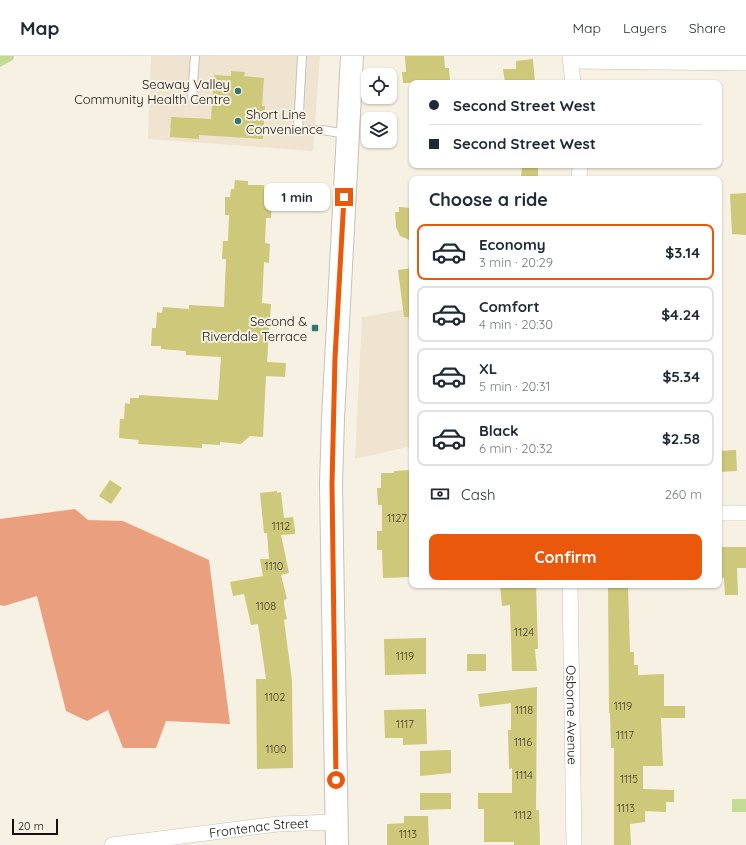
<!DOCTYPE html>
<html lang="en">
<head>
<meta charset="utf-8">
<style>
	:root { --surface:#fff; --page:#f6f6f7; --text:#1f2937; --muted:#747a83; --line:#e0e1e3; --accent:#ea580c }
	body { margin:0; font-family:Quicksand,sans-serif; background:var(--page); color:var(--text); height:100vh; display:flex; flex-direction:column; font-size:15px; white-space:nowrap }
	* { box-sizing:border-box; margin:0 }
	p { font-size:13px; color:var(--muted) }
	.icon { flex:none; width:22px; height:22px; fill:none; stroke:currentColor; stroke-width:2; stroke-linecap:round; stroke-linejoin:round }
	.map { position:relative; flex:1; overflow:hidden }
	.sheet { position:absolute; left:409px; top:120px; width:313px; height:412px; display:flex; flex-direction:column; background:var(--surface); border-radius:8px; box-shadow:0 1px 3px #0004 }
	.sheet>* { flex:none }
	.top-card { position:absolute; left:409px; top:24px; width:313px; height:88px; border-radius:8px; box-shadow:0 1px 3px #0004; display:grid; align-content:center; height:88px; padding:0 20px; background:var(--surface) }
	.tools { position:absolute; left:361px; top:12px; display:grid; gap:8px }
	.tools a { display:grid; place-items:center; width:36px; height:36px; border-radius:8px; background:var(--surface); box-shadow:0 1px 3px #0004; font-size:20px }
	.scale { position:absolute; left:12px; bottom:10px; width:46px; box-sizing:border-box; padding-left:4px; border:2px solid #13110d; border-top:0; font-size:11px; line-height:14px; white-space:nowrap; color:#13110d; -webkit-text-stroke:3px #f7f1e4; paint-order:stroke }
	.end { position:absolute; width:18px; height:18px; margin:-9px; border:5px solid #ea580c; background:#fff; box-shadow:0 0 0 2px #fff }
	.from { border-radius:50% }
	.bubble { position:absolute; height:28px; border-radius:8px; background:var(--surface); box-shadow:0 1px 3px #0004; font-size:13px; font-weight:800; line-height:28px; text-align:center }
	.top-card b { display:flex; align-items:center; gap:14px; height:38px; font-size:15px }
	.top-card b+b { border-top:1px solid var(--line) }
	.top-card i { width:10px; height:10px; background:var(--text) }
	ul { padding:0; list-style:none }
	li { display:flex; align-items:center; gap:12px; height:56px; margin:0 8px 6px; padding:0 12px; border:2px solid var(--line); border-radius:8px }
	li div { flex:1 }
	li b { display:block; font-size:15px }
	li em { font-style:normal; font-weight:800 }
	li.current { border-color:var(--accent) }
	li>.icon { width:36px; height:36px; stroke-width:1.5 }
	h2 { padding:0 20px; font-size:18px; line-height:48px }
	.pay { display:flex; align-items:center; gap:10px; height:44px; padding:0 20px; font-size:15px }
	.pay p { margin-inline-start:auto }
	.primary-button { display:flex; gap:8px; margin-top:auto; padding:8px 20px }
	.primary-button a { flex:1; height:46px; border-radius:8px; background:var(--accent); color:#fff; font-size:16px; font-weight:800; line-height:46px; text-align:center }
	header { display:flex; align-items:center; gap:24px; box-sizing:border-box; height:56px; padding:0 20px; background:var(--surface); border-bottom:1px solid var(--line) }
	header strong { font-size:19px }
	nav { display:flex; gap:22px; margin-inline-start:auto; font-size:14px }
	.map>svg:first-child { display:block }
</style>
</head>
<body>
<header>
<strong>Map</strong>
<nav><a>Map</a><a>Layers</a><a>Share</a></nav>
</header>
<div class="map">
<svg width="746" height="789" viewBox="0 0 746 789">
	<rect width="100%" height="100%" fill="#f7f1e4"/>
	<g fill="#eee4d0">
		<polygon points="151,0 320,0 313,95 148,83"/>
		<polygon points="412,252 412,390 355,403 362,261"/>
	</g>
	<polygon fill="#eaa07f" points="75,453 88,464 123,465 209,504 230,668 166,665 156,692 123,692 108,654 87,665 66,655 37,540 4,550 0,549 0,463"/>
	<g fill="#c2dc93">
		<polygon points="0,0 14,0 13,4 0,11"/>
		<rect x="732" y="743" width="14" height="13"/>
	</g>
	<g fill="#cec87a">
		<polygon points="405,0 444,0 445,12 449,12 450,26 403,27 402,16 406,16"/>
		<polygon points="533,3 535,27 505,27 503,13 516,13 516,5"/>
		<polygon points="231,15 245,16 244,20 264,22 262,50 265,50 263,83 199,79 199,83 170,81 171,61 211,63 214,19 231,20"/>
		<polygon points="522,109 538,109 538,123 521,123"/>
		<polygon points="235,124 248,125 248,129 264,129 264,135 269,135 268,143 272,143 271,162 266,162 265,187 270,188 269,207 264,206 262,247 271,248 267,306 286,307 285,321 266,320 263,381 250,380 241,388 220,386 220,389 202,388 202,392 138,388 139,384 119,382 120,363 124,363 125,347 130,348 130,342 139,342 139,339 218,344 221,301 186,299 186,295 161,293 161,290 151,290 152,272 156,272 157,256 162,257 163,251 189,253 189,249 224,251 226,203 222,203 223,185 228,185 229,159 225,159 225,141 230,141 231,133 234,133"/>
		<polygon points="746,137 746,179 732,178 730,138"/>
		<polygon points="399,151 412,152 412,185 400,180 396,171 395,156 399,156"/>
		<polygon points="412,212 412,261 404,261 398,214"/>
		<polygon points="736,394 737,415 719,416 719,395"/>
		<polygon points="412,414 412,521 383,522 382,494 377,494 377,475 382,475 382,449 378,449 377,432 381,432 381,417 394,417 394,415"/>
		<polygon points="110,424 122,432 111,448 99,440"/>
		<polygon points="277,435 277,437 281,436 284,462 293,461 295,474 295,478 281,479 289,517 281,519 287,543 284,544 284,549 287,563 284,564 292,625 293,712 257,713 256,623 266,623 258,568 251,569 244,538 233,540 230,526 263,520 260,503 269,503 267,477 264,477 260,437"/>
		<polygon points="719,491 746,491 746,512 737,512 738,539 725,539 724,522 719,522"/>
		<polygon points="500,529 536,529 538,593 535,593 537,615 512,615 510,549 502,550"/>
		<polygon points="608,529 628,529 630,596 634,596 634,609 638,609 638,619 664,618 664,650 685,650 685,662 661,662 663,710 643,710 643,733 674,734 674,746 666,746 666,756 645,755 645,766 630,768 631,789 614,789 614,692 611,692 610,657 609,657"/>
		<polygon points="426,582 426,618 385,619 384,583"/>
		<rect x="467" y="598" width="19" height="17"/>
		<polygon points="537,631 536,754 539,754 540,789 514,789 514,786 484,786 484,753 478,753 478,737 512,737 512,712 509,713 508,674 511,674 511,647 480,651 478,638"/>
		<polygon points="426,653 427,688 403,689 403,682 385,682 384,654"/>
		<polygon points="451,694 451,717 420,720 420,695"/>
		<polygon points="420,737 451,737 451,753 420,754"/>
		<polygon points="404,760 428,760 429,789 387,789 387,768 404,767"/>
	</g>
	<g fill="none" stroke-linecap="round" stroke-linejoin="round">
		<g stroke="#c8c2b6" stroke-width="10">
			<g id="lane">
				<polyline points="302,0 298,74 322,74 347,78"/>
				<polyline points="192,42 195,0"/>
			</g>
		</g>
		<g stroke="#c8c2b6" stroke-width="16">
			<g id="street">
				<polyline points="570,0 573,27"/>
				<polyline points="571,5 746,7"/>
				<polyline points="579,123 580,109"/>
				<polyline points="719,457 746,457"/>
				<path id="s1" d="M570,529L574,789"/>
				<path id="s2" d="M112,789L278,768L336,766"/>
			</g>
		</g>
		<g stroke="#c8c2b6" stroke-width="24">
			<polyline id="secondary" points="337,789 331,428 333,363 352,0"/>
		</g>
		<use href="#lane" stroke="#fff" stroke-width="8"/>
		<use href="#street" stroke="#fff" stroke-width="15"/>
		<use href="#secondary" stroke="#fff" stroke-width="22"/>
	</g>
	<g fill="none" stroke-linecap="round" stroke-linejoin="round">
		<polyline stroke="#ea580c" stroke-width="5" points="336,724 332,428 335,302 344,141"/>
	</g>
	<g fill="#31786f" stroke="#f7f1e4" stroke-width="1.5">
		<circle cx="238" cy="35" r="4"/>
		<circle cx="238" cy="65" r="4"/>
		<rect x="311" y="268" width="8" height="8" rx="2"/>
	</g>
	<g text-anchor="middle" stroke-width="4" stroke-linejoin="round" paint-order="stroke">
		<g font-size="11" fill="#423f28">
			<text x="397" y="466">1127</text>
			<text x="281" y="474">1112</text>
			<text x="274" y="514">1110</text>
			<text x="266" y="554">1108</text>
			<text x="524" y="580">1124</text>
			<text x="405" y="604">1119</text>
			<text x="275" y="645">1102</text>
			<text x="623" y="654">1119</text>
			<text x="524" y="658">1118</text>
			<text x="405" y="672">1117</text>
			<text x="625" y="683">1117</text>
			<text x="523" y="690">1116</text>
			<text x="276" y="697">1100</text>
			<text x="524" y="723">1114</text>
			<text x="629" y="727">1115</text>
			<text x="626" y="756">1113</text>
			<text x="523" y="763">1112</text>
			<text x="408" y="782">1113</text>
		</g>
		<g font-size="13" fill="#13110d" stroke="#f7f1e4" text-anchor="end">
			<text x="230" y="33">Seaway Valley<tspan x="230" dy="15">Community Health Centre</tspan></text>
			<text x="246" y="63" text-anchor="start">Short Line<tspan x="246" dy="15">Convenience</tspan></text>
			<text x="307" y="270">Second &amp;<tspan x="307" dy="15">Riverdale Terrace</tspan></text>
		</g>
		<g font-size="13" fill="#13110d" stroke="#f7f1e4">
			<text dy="5" stroke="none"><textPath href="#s1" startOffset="130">Osborne Avenue</textPath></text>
			<text dy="5" stroke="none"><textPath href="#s2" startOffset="148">Frontenac Street</textPath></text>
		</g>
	</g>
</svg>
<div class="tools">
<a><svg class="icon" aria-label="locate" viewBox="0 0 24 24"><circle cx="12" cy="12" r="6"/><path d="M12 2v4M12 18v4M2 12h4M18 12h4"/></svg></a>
<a><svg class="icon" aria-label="layers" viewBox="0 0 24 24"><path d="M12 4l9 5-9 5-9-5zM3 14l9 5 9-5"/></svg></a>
</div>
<div class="scale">20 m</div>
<i class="end from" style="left:336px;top:724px"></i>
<i class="end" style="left:344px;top:141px"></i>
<div class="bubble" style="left:264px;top:127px;width:66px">1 min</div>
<div class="top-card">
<b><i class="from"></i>Second Street West</b>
<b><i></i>Second Street West</b>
</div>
<section class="sheet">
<h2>Choose a ride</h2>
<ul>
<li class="current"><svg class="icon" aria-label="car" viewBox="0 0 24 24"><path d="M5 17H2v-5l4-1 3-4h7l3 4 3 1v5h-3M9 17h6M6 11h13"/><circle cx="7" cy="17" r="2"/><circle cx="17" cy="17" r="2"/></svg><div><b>Economy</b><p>3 min · 20:29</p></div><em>$3.14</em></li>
<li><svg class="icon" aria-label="car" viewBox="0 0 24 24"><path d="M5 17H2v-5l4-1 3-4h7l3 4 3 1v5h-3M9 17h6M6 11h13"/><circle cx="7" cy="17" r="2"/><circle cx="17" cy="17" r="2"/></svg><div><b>Comfort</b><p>4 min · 20:30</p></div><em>$4.24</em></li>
<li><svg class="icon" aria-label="car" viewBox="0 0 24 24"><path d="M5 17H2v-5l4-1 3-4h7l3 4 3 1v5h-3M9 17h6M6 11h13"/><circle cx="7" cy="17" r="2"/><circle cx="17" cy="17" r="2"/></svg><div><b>XL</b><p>5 min · 20:31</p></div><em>$5.34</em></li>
<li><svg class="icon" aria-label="car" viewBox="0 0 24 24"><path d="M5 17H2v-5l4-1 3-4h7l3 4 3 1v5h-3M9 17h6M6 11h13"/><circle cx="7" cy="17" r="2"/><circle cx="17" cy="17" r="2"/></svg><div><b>Black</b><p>6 min · 20:32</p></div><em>$2.58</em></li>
</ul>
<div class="pay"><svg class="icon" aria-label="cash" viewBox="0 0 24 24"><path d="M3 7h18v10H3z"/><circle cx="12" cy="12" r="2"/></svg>Cash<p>260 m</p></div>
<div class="primary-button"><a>Confirm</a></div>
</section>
</div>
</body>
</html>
